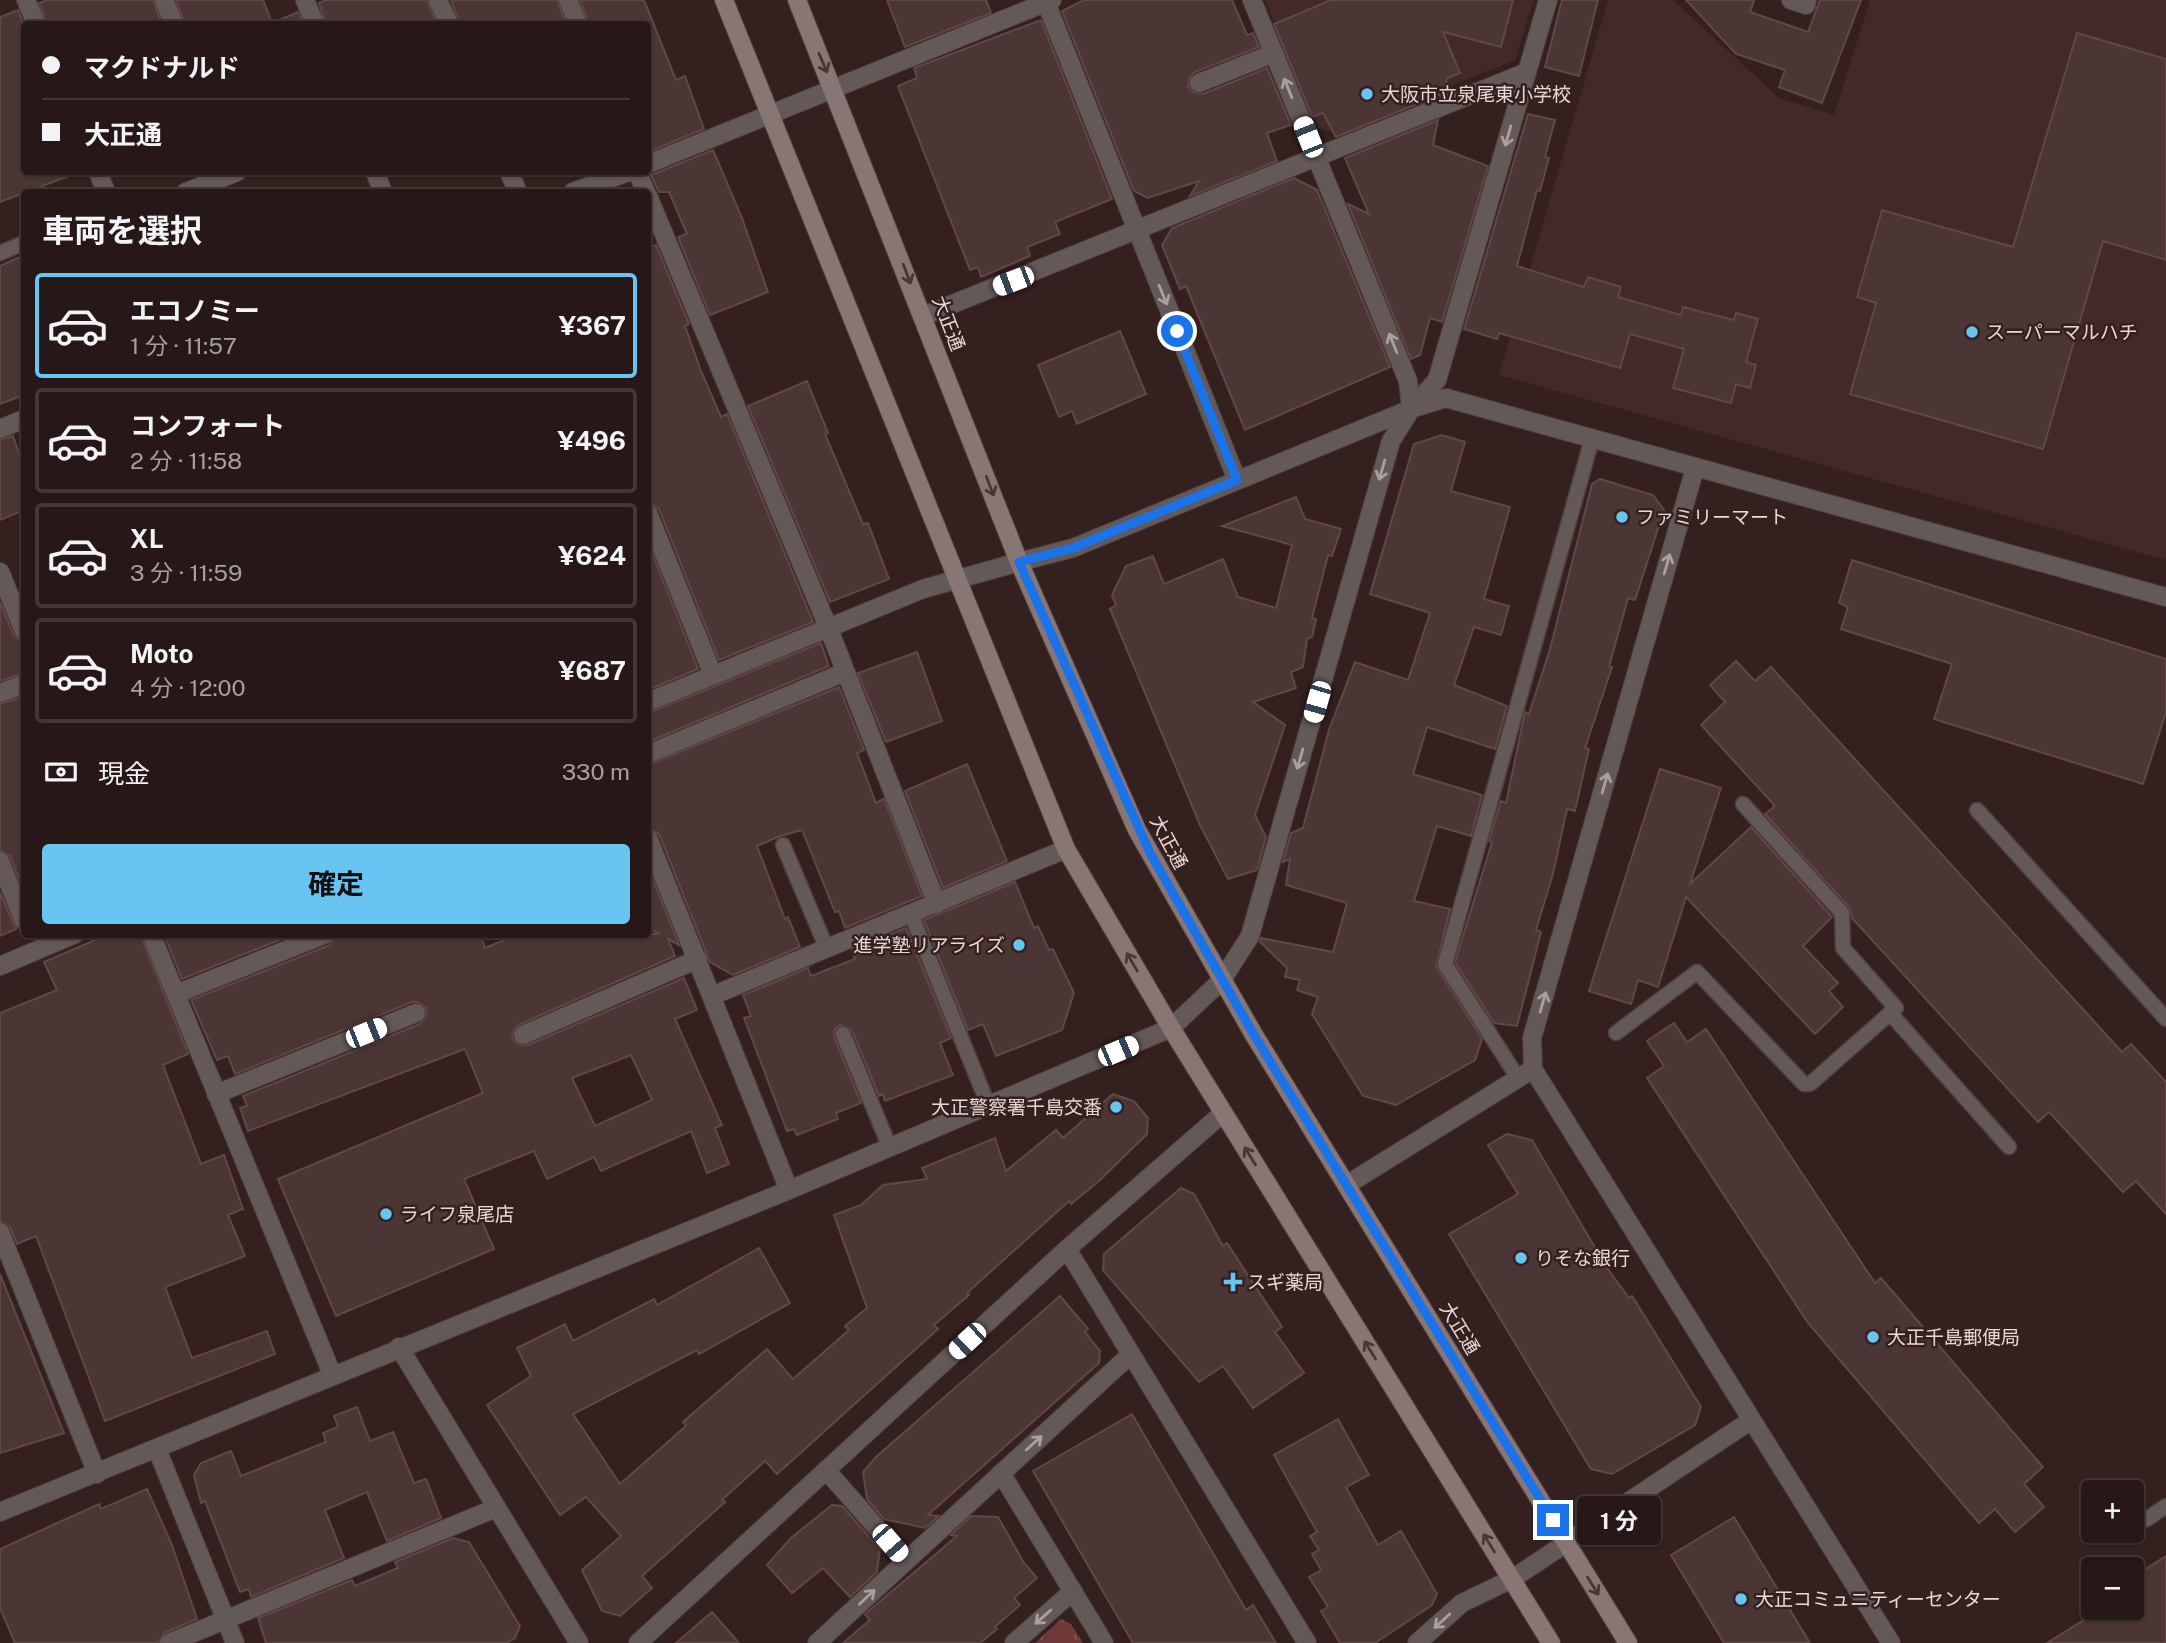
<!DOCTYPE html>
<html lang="ja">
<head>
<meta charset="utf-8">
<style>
	:root { --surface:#271817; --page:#332524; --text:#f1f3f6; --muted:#a4a0a1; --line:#433736; --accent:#68c4f0 }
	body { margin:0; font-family:"Public Sans","Noto Sans JP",sans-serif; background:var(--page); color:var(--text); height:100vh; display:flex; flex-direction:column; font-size:26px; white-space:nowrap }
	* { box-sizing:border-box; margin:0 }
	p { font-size:23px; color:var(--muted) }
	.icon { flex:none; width:38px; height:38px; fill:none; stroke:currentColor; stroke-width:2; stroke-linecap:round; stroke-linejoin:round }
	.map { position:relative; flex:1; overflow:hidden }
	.sheet { position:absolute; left:21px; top:189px; width:630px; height:749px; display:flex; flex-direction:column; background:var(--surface); border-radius:7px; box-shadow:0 2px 5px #0004,0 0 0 2px var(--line) }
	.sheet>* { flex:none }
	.guide { position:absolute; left:21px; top:21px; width:630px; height:154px; border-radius:7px; box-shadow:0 2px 5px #0004,0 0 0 2px var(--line); display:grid; align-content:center; height:154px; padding:0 21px; background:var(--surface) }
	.controls { position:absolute; left:2081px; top:1480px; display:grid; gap:14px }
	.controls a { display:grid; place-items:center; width:63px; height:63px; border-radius:7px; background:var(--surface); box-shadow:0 2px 5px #0004,0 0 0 2px var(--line); font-size:35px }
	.end { position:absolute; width:32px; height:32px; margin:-16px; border:9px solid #1a73e8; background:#fff; box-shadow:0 0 0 4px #fff }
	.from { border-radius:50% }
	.bubble { position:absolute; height:49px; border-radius:7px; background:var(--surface); box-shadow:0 2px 5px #0004,0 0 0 2px var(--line); font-size:23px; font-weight:700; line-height:49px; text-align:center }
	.car { position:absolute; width:21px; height:42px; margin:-21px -10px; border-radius:9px; box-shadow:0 0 5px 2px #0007; background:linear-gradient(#fff 24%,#345 0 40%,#fff 0 76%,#345 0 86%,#fff 0) }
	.guide b { display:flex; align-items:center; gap:24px; height:66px; font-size:26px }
	.guide b+b { border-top:2px solid var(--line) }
	.guide i { width:18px; height:18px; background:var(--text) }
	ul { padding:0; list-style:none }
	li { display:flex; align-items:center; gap:21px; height:105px; margin:0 14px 10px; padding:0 7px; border:4px solid var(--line); border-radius:7px }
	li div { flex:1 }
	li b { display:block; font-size:26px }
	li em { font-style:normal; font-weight:700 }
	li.selected { border-color:var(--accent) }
	li>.icon { width:63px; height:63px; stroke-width:1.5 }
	h2 { padding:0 21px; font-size:32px; line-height:84px }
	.pay { display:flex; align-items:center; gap:18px; height:77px; padding:0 21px; font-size:26px }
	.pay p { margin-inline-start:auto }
	.primary-button { display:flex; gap:14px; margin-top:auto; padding:14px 21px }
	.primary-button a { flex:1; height:80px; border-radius:7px; background:var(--accent); color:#111; font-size:28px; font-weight:700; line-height:80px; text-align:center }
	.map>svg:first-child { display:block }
</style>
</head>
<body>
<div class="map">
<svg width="2166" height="1643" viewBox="0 0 2166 1643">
	<defs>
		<pattern id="park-tufts" width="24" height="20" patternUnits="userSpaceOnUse" patternTransform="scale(1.75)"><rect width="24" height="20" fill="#703938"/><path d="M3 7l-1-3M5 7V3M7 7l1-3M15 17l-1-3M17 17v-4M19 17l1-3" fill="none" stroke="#845554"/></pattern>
	</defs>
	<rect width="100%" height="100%" fill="#34201f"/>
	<g fill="#432928">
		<polygon points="1265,0 1534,0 1515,60 1333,133 1318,128"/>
		<polygon points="1608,0 1673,0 1779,98 1834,115 1870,0 2166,0 2166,560 1499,375"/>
	</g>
	<polygon fill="url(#park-tufts)" points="1061,1619 1071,1624 1083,1643 1035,1643"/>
	<g fill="#4c3635" stroke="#604847" stroke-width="2" fill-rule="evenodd">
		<polygon points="47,0 153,0 162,24 47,24 39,3"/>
		<polygon points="176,0 263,0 272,23 298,12 303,24 185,24"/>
		<polygon points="326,0 427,0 437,24 326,24 319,3"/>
		<polygon points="451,0 557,0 566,24 460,24"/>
		<polygon points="580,0 644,0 676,80 685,76 704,129 648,152 648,24 589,24"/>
		<polygon points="887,0 986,0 991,13 905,47"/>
		<polygon points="1084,0 1232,0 1247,35 1253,33 1259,47 1195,72 1190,77 1188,87 1193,92 1203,94 1267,68 1291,125 1267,133 1277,161 1190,196 1199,181 1148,198 1134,191 1062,11"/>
		<polygon points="1331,0 1513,0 1501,47 1443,32 1460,73 1447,78 1444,93 1336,137 1323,113 1312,117 1274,24"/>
		<polygon points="1562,0 1598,0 1579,76 1545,67"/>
		<polygon points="1686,0 1754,0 1750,12 1808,32 1820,0 1861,0 1822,103 1779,87 1785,70 1736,54"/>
		<polygon points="18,10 24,26 24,172 74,172 74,174 0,202 0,17"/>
		<polygon points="1041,20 1112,199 1055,222 1060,234 1027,247 1030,256 981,277 978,267 970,270 898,86 917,78 914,68"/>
		<polygon points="2077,33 2166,59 2166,260 2103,241 2043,449 1850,394 1876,303 1857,297 1882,210 2013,247"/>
		<polygon points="1528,114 1555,120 1545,157 1549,158 1540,191 1537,190 1517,266 1584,287 1588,277 1621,287 1618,297 1681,315 1683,307 1734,320 1736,313 1758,319 1746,362 1756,365 1750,388 1736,384 1731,403 1673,388 1684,349 1630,334 1620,368 1499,333 1497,339 1464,329"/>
		<polygon points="1438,120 1433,145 1488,166 1442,322 1430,318 1420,355 1411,359 1348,204 1369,214 1345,158"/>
		<polygon points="713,150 742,218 768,292 710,315 678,237 687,234 669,192 659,192 651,175"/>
		<polygon points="1294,178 1317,190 1390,367 1245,430 1186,286 1180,289 1162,245 1172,228"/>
		<polygon points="656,245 689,324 685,326 701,371 721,417 727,414 813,622 719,660 659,509 648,502 648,249"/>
		<polygon points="24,255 24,395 0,404 0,266"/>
		<polygon points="1120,331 1146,394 1077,424 1072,411 1059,417 1038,365"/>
		<polygon points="807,381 828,433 825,434 863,524 868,523 889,579 830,602 748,406"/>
		<polygon points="1442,435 1465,442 1451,491 1510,507 1484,599 1509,606 1501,635 1474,627 1454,685 1507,706 1495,749 1427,727 1413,774 1482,795 1471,836 1437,826 1414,901 1450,909 1436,966 1482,1039 1475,1060 1396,1105 1363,1096 1312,1014 1318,997 1297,990 1300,980 1285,977 1287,968 1260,942 1261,938 1333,952 1347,903 1286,885 1290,859 1283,862 1291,833 1303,828 1329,730 1355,662 1408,680 1430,613 1370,594 1414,444"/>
		<polygon points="13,436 24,468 24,510 0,520 0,440"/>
		<polygon points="1600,479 1653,495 1664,510 1635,600 1628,598 1609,667 1612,667 1585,748 1589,749 1575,811 1567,809 1553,874 1536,930 1541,932 1517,1026 1494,1023 1455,962 1492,842 1489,841 1501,801 1506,803 1525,712 1529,714 1550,649 1592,484"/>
		<polygon points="1296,497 1305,519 1341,529 1332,556 1328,555 1312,618 1316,619 1312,637 1307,639 1303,667 1291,672 1296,688 1253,702 1285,725 1255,815 1266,837 1257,870 1228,879 1200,825 1110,609 1116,605 1112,595 1126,566 1153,556 1164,584 1223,559 1238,597 1276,608 1292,545 1222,526"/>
		<polygon points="648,542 698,669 648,690"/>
		<polygon points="1852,560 2166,659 2166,712 2143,784 1934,719 1952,664 1841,629 1848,607 1839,603"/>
		<polygon points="0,602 14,636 24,642 24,673 0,681"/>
		<polygon points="821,643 829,666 648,742 648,713"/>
		<polygon points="917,652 942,721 886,742 858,673"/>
		<polygon points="1736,661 1755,681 1771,667 2122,1052 2131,1044 2166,1082 2166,1214 2136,1181 2123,1192 2049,1112 2038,1122 1852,918 1849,907 1765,814 1775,806 1701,725 1725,702 1710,685"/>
		<polygon points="839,687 864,750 857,753 876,803 884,799 922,896 845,928 839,911 835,912 802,830 780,836 757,846 785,919 788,917 800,947 733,975 710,962 659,834 648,827 648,765"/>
		<polygon points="24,696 24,892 10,856 0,850 0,704"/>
		<polygon points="967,764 1007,861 943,888 905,791"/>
		<polygon points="1660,769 1721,788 1690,884 1751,827 1832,917 1803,946 1838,983 1829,991 1843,1007 1815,1034 1686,897 1658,987 1638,980 1631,1004 1589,991"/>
		<path d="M648,867L679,945L668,939L675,956L518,1025L514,1029L512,1039L517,1044L528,1045L684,978L697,1010L675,1019L722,1125L715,1128L729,1164L707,1173L691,1131L601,1171L594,1157L547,1179L534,1151L464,1179L494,1249L336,1316L278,1179L483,1093L465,1049L248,1131L240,1108L247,1106L243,1096L420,1024L427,1015L426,1008L418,1002H412L235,1074L228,1056L217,1060L191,1000L330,945L337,934H480L485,948L519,934H660L648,928ZM631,1055L652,1100L595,1126L572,1078Z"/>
		<polygon points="1015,882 1034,928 1038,926 1049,950 1053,949 1074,993 1062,1030 996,1056 983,1024 968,1030 924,920"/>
		<polygon points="0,892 16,929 0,936"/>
		<polygon points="906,928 951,1038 940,1043 953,1075 885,1101 883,1094 879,1096 852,1030 840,1025 835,1029 834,1037 861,1103 836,1113 838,1119 797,1135 794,1129 787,1131 744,1018 751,1016 743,995 808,968 811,976 855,959 852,950"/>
		<polygon points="109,934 140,934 188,1054 163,1065 201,1164 224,1155 243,1209 228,1215 245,1256 165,1287 192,1358 267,1331 275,1354 105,1421 36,1236 17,1244 10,1227 0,1221 0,1013 57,990 44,962"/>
		<polygon points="164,934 294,934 182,979"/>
		<polygon points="1674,1023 1687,1042 1706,1029 1875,1283 1881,1278 2043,1467 2024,1484 2044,1507 2015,1532 1995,1509 1979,1523 1808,1323 1647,1078 1664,1066 1647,1041"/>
		<polygon points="1113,1094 1134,1101 1148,1118 1147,1134 1099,1181 1071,1204 1069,1201 967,1293 969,1295 934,1325 938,1329 777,1474 765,1461 722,1500 725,1502 642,1576 652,1588 620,1616 602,1611 582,1570 621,1536 586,1497 560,1515 487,1405 531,1376 517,1348 565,1324 573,1341 654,1299 657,1305 759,1248 790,1303 699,1354 697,1350 573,1414 620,1484 686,1426 683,1422 767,1349 793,1379 849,1330 845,1326 867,1308 834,1215 861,1205 883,1185 927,1179 922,1168 995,1138 1006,1171 1056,1130 1063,1138"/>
		<polygon points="1507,1134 1532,1140 1607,1268 1629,1298 1632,1296 1701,1407 1695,1425 1612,1474 1591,1469 1449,1234 1518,1194 1488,1145"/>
		<polygon points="1181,1188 1194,1194 1223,1246 1227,1243 1282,1327 1275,1332 1304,1373 1253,1408 1223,1366 1199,1382 1103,1270 1104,1254"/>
		<polygon points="0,1274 64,1433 0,1453"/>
		<polygon points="1060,1296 1088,1329 1085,1332 1100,1351 1099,1363 928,1515 939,1516 925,1528 884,1519 867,1499 863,1472 877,1456"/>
		<polygon points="357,1407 370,1441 393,1432 414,1483 426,1479 441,1518 387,1541 367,1492 325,1510 344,1558 251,1597 249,1589 240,1592 205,1501 201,1503 194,1475 201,1463 231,1451 241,1476 326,1442 323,1433 338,1427 334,1416"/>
		<polygon points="1132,1414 1246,1610 1253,1605 1276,1643 1133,1643 1033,1471"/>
		<polygon points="1338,1419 1369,1475 1346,1487 1378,1545 1401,1531 1437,1594 1432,1605 1375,1643 1340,1643 1321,1611 1328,1607 1309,1577 1321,1570 1312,1554 1319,1550 1310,1536 1317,1532 1274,1455"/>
		<polygon points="147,1489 172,1545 197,1619 164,1633 158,1643 15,1643 0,1608 0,1549 99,1504 101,1509"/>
		<polygon points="832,1505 842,1506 880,1549 877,1572 850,1597 823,1568 792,1593 767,1565 791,1538"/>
		<polygon points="971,1516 998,1517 1024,1563 1037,1578 1014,1598 1020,1605 995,1627 997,1629 980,1643 843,1643 870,1620 865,1614 957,1536 951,1535"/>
		<polygon points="1734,1517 1810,1643 1724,1643 1671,1555"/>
		<polygon points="453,1538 469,1542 520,1626 515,1638 506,1643 266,1643 258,1618 352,1580 355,1586 398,1568 395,1562"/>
		<polygon points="2166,1556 2166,1643 2047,1643 2103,1608 2132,1608 2132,1578"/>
		<polygon points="712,1612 739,1643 676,1643"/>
	</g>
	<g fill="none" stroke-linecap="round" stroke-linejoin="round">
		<g stroke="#513d3c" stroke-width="17">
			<g id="service">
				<polyline points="0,253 24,243"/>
				<polyline points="1977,810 2166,1019"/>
				<polyline points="783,845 827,949"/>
				<polyline points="911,914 989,1107"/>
				<polyline points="1890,1013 2009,1147"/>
				<polyline points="1616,1033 1697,972 1804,1084 1810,1084 1896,1008 1843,948 1842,913 1743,804"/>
				<polyline points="843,1034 890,1148"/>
				<polyline points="1518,1078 1445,964 1592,439"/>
				<polyline points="2132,1523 2147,1519 2166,1506"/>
			</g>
		</g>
		<g stroke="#513d3c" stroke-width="20">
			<g id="minor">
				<polyline points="26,0 36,24"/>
				<polyline points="164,0 174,24"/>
				<polyline points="438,0 449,24"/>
				<polyline points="568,0 578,24"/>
				<polyline points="1045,0 1237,480"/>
				<polyline points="1252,0 1408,381 1411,409"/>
				<polyline points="1791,0 1806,5 1807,0"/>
				<polyline points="1199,83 1274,53"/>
				<polyline points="648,164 1052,0"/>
				<polyline points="98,172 106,192"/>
				<polyline points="509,172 518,192"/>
				<polyline points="637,172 646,192"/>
				<polyline points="186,192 237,172"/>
				<polyline points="573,192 628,172"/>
				<polyline points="648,196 828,627 937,904"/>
				<polyline points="923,316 1527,72"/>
				<polyline points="0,429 24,419"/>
				<polyline points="648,513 713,675"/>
				<polyline points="0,572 24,631"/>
				<polyline points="0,693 24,684"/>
				<polyline points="648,702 923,589 1019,562"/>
				<polyline points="648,754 845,672"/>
				<polyline points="0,861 24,921"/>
				<polyline points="151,934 332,1374"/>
				<polyline points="0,966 75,934"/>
				<polyline points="1222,980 1250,936 1391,441 1411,409 1437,380 1548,0"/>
				<polyline points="176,994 326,934"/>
				<polyline points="523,1035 698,959"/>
				<polyline points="1533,1069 1532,1038 1695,468"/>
				<polyline points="216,1094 416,1013"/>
				<polyline points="0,1232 97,1474"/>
				<polyline points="826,1470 906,1561"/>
				<polyline points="169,1643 496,1508"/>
				<polyline points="817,1643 1130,1355"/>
				<polyline points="1014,1643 1073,1591"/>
				<polyline points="1417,1643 1462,1603 1512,1579"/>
			</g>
		</g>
		<g stroke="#513d3c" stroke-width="20">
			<g id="tertiary">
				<polyline points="305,0 315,24"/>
				<polyline points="375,172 383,192"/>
				<polyline points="1019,562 1073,548 1411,409 1446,398 2166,597"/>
				<polyline points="648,838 789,1190"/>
				<polyline points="714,995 1066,849"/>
				<polyline points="1348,1184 1533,1069 1891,1643"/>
				<polyline points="1067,1249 1307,1643"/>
				<polyline points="399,1347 579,1643"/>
				<polyline points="157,1449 235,1643"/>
				<polyline points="1001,1473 1104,1643"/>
				<polyline points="0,1512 789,1190 1171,1028 1222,980"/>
				<polyline points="1512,1579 1750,1421"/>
				<polyline points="638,1643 1067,1249 1223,1113"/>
			</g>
		</g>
		<g stroke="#513d3c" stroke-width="20">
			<g id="secondary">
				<polyline points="724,0 1066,849 1171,1028 1551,1643"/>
				<polyline points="797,0 1019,562 1137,830 1254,1035 1628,1643"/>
			</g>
		</g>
		<use href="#service" stroke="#645959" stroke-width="14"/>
		<use href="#minor" stroke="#645959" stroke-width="18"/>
		<use href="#tertiary" stroke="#645959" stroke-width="18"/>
		<use href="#secondary" stroke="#887675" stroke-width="18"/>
	</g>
	<defs><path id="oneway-shaft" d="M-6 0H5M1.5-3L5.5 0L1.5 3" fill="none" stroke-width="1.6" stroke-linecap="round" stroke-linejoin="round" transform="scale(1.75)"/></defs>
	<g stroke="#493634">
		<use href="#oneway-shaft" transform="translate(823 63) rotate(67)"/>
		<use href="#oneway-shaft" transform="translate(907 274) rotate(69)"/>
		<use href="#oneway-shaft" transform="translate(990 486) rotate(69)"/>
		<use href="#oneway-shaft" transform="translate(1132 962) rotate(-120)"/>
		<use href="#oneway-shaft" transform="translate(1250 1156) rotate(-122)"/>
		<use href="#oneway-shaft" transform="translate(1370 1350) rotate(-122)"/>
		<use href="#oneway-shaft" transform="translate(1489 1543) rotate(-122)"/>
		<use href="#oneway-shaft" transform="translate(1593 1586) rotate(58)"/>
	</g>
	<g stroke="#ac9f9e">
		<use href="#oneway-shaft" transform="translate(1288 88) rotate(-112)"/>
		<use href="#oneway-shaft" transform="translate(1508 136) rotate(106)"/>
		<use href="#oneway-shaft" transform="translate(1163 295) rotate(68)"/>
		<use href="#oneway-shaft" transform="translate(1393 343) rotate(-112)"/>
		<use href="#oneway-shaft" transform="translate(1382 470) rotate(106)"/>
		<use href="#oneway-shaft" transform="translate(1667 564) rotate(-74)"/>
		<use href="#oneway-shaft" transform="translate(1300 759) rotate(106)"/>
		<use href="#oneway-shaft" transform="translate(1605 783) rotate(-74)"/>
		<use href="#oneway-shaft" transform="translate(1543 1002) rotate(-74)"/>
		<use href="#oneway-shaft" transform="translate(1034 1443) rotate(-42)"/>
		<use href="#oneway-shaft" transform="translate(867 1597) rotate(-43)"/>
		<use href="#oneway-shaft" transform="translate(1043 1617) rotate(138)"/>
		<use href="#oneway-shaft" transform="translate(1442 1621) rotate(138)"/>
	</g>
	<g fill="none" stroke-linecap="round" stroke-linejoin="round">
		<polyline stroke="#1a73e8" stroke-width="9" points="1177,331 1237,480 1073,548 1019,562 1150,853 1254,1035 1553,1520"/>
	</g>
	<g fill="#68c4f0" stroke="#34201f" stroke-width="2.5">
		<circle cx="1367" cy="94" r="7"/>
		<circle cx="1972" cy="332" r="7"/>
		<circle cx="1622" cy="517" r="7"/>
		<circle cx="1019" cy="945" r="7"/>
		<circle cx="1116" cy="1107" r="7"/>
		<circle cx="386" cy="1214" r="7"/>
		<circle cx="1521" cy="1258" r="7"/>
		<path d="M1229.5 1271.5h7v7h7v7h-7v7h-7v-7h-7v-7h7z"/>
		<circle cx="1873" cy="1337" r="7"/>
		<circle cx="1741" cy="1599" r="7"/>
	</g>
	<g text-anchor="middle" stroke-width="5" stroke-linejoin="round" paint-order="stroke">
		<g font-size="19" fill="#e7d8d7" stroke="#34201f" text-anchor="start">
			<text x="1381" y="101">大阪市立泉尾東小学校</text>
			<text x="1986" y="339">スーパーマルハチ</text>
			<text x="1636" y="524">ファミリーマート</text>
			<text x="1005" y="952" text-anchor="end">進学塾リアライズ</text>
			<text x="1102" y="1114" text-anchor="end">大正警察署千島交番</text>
			<text x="400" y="1221">ライフ泉尾店</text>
			<text x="1535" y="1265">りそな銀行</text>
			<text x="1247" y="1289">スギ薬局</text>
			<text x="1887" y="1344">大正千島郵便局</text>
			<text x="1755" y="1606">大正コミュニティーセンター</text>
		</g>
		<g font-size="19" fill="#e7d8d7" stroke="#34201f">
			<text transform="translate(949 323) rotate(69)" y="7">大正通</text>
			<text transform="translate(1169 842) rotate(62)" y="7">大正通</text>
			<text transform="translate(1460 1328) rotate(59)" y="7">大正通</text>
		</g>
	</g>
</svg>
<div class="controls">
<a>+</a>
<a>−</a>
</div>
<i class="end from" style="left:1177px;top:331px"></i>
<i class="end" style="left:1553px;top:1520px"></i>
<div class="bubble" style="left:1577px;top:1496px;width:84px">1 分</div>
<i class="car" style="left:1308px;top:137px;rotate:338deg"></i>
<i class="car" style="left:1013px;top:281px;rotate:249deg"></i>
<i class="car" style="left:1317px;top:702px;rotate:196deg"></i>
<i class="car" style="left:366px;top:1033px;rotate:68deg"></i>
<i class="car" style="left:1118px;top:1051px;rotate:67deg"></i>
<i class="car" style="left:967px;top:1341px;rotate:227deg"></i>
<i class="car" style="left:890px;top:1543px;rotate:139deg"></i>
<div class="guide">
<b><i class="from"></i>マクドナルド</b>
<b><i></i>大正通</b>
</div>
<section class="sheet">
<h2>車両を選択</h2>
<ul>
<li class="selected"><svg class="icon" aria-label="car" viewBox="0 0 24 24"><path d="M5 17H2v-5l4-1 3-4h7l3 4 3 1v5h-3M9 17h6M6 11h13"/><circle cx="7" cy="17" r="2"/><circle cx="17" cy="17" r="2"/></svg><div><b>エコノミー</b><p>1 分 · 11:57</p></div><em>¥367</em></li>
<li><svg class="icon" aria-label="car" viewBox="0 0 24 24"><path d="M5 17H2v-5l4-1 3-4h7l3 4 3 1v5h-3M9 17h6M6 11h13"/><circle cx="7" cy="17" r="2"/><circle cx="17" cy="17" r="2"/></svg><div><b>コンフォート</b><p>2 分 · 11:58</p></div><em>¥496</em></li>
<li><svg class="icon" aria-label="car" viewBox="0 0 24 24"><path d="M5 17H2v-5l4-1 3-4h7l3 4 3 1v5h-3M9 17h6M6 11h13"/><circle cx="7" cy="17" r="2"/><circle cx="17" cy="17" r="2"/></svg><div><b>XL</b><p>3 分 · 11:59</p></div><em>¥624</em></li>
<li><svg class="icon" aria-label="car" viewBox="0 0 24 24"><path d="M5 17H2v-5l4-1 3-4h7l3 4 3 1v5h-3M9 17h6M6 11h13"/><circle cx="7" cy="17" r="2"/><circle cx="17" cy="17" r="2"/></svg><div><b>Moto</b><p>4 分 · 12:00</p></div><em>¥687</em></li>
</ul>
<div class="pay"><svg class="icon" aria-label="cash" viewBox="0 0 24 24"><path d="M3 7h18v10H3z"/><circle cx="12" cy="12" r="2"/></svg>現金<p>330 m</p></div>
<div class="primary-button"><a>確定</a></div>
</section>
</div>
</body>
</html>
